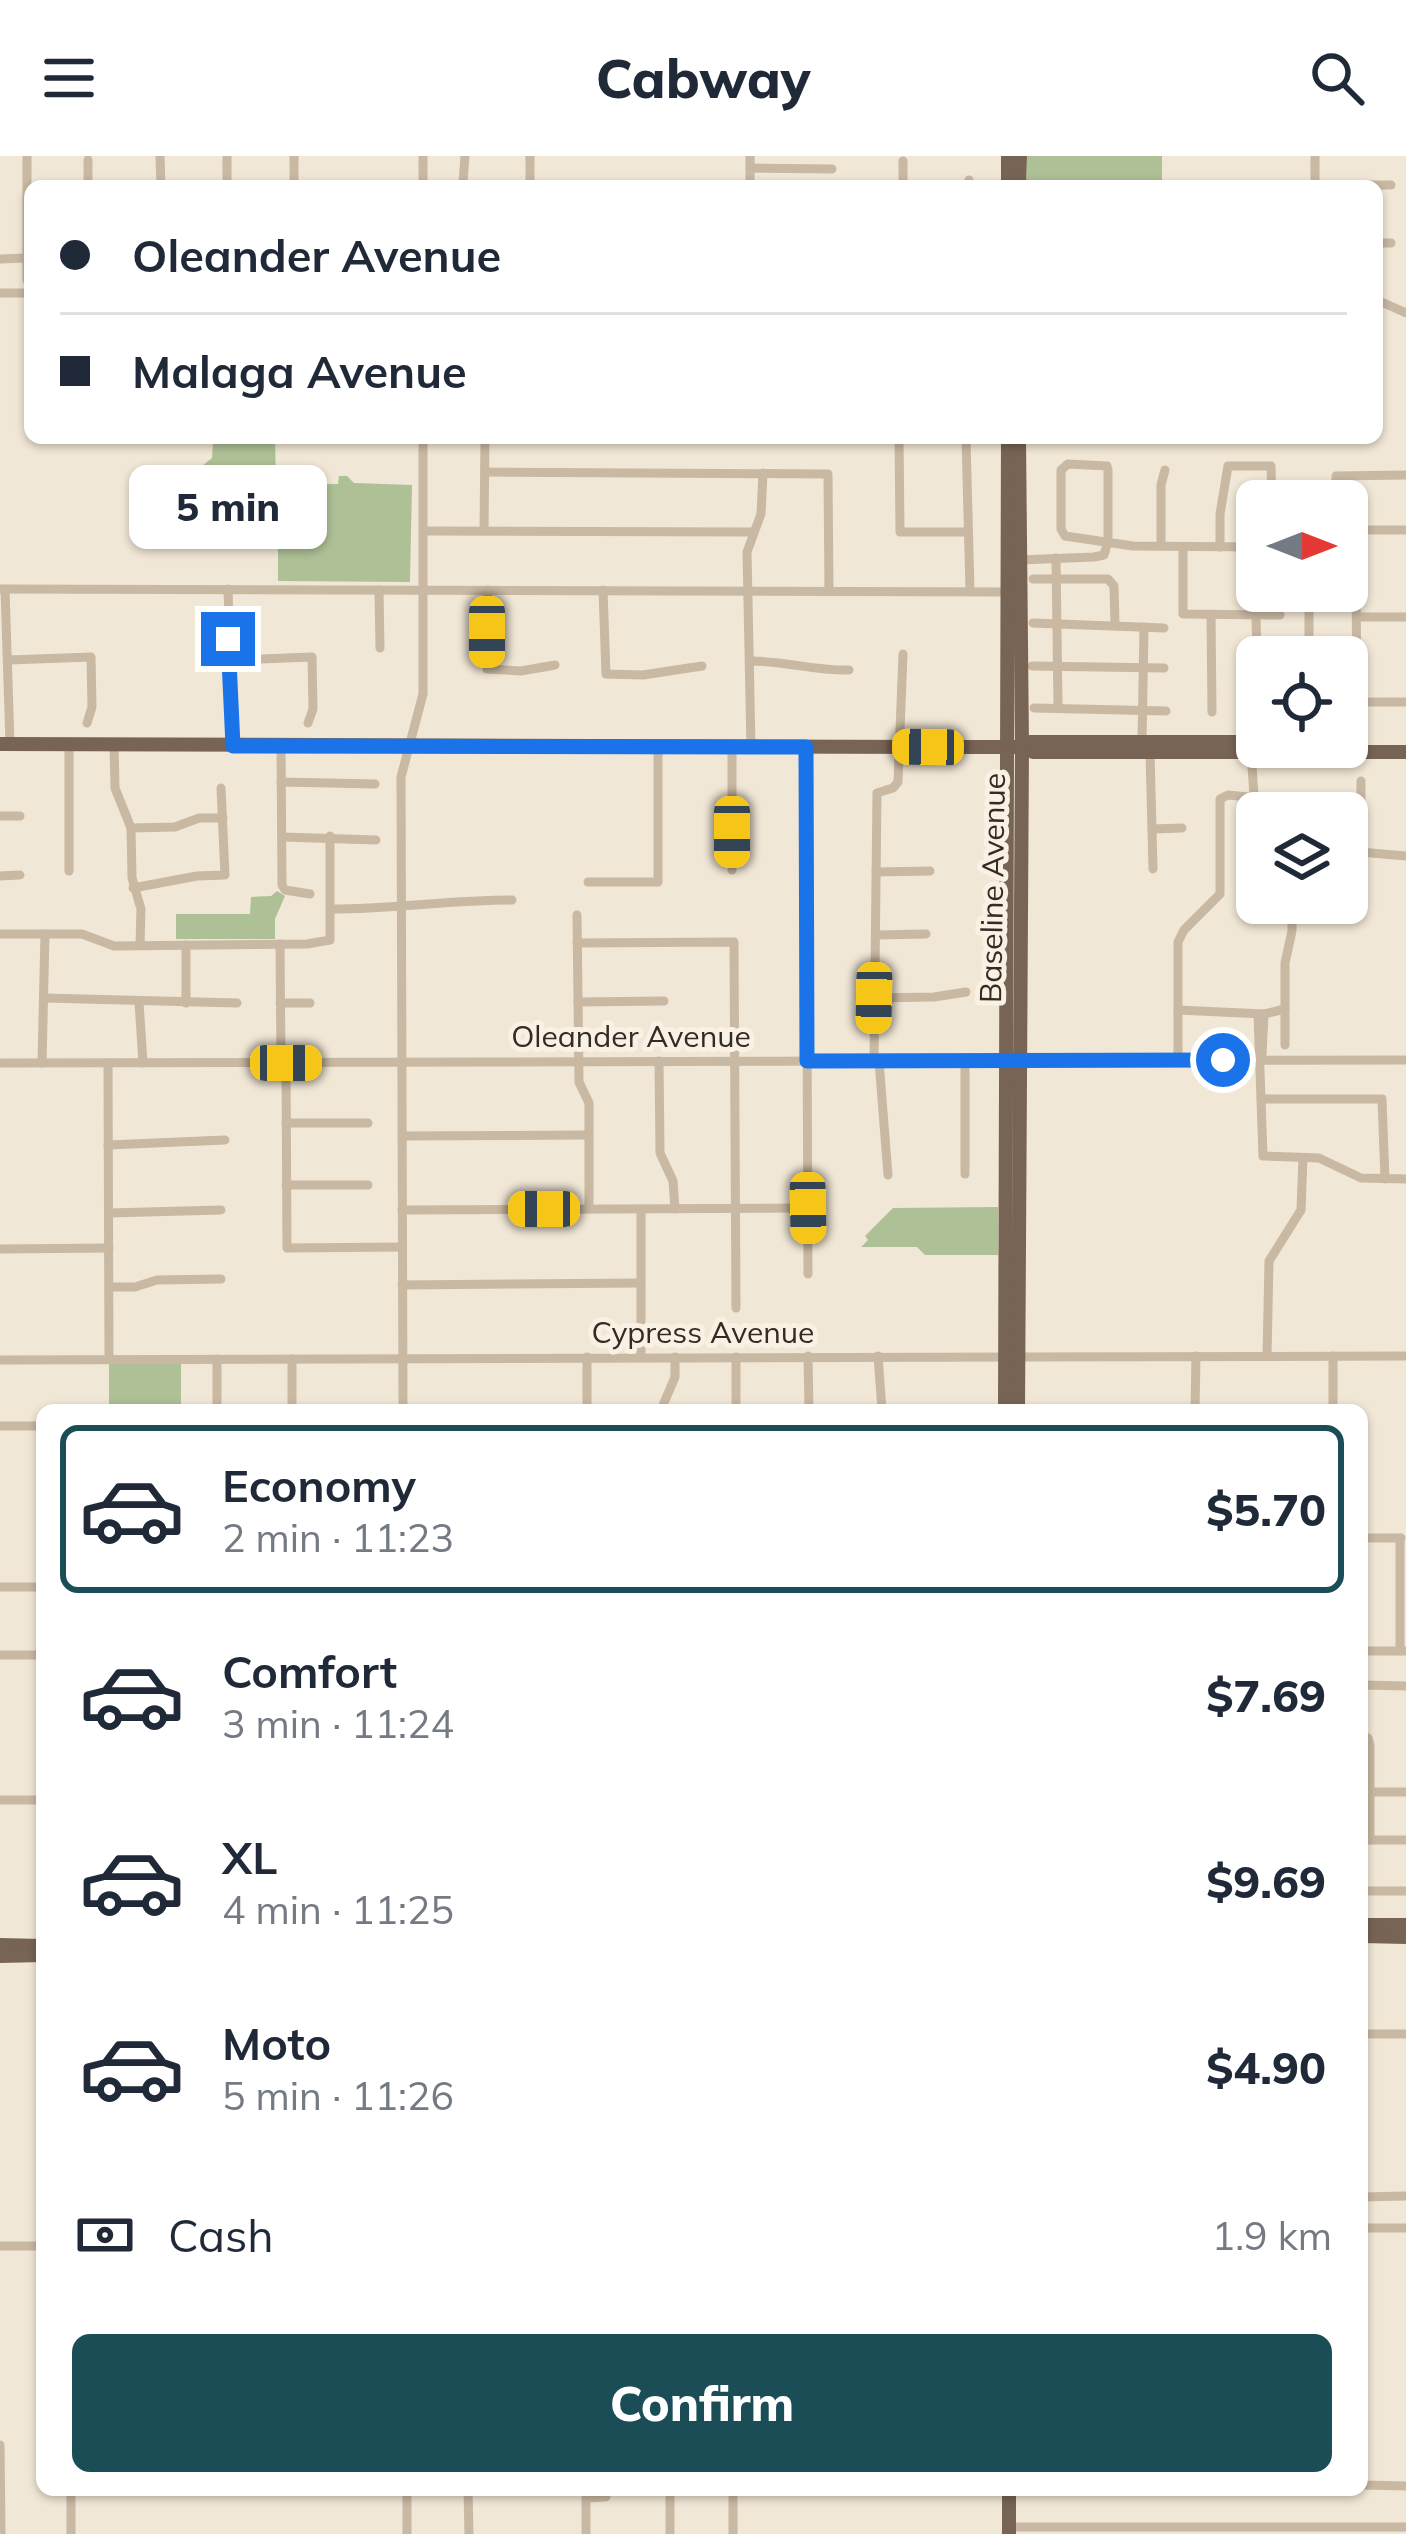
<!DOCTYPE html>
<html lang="en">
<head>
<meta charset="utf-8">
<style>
	:root { --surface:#fff; --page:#f2f2f3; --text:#1f2937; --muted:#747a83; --line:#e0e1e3; --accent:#1a4d56 }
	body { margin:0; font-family:Mulish,sans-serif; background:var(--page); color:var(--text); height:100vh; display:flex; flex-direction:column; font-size:45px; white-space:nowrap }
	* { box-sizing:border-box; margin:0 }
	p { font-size:39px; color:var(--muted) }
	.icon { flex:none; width:66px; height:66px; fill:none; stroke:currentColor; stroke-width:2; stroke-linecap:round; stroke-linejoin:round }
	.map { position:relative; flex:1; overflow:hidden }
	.drawer { position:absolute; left:36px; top:1248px; width:1332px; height:1092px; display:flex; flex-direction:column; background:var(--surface); border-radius:18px; box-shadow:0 3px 9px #0004 }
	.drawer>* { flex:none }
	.guide { position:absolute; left:24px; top:24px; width:1359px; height:264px; border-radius:18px; box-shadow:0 3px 9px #0004; display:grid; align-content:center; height:264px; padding:0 36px; background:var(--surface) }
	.needle { width:78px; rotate:90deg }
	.fabs { position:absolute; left:1236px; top:324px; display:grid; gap:24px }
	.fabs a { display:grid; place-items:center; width:132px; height:132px; border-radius:18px; background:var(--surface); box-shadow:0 3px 9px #0004; font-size:60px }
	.end { position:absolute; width:54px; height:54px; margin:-27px; border:15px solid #1a73e8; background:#fff; box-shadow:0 0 0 6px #fff }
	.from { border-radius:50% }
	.bubble { position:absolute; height:84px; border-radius:18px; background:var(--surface); box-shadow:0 3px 9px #0004; font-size:39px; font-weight:800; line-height:84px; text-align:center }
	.car { position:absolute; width:36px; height:72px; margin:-36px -18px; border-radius:15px; box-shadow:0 0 9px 3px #0007; background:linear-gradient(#f5c518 24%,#345 0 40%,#f5c518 0 76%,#345 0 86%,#f5c518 0) }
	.guide b { display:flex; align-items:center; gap:42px; height:114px; font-size:45px }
	.guide b+b { border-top:3px solid var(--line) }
	.guide i { width:30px; height:30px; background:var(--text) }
	ul { padding:21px 0 0; list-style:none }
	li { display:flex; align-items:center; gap:36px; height:168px; margin:0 24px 18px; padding:0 12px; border:6px solid transparent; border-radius:18px }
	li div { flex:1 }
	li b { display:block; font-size:45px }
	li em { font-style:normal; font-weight:800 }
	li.active { border-color:var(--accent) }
	li>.icon { width:108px; height:108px; stroke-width:1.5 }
	.pay { display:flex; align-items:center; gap:30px; height:132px; padding:0 36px; font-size:45px }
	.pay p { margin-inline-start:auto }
	.cta { display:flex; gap:24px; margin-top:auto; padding:24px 36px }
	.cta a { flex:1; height:138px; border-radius:18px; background:var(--accent); color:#fff; font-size:48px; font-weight:800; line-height:138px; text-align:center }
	header { display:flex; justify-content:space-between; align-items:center; height:156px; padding:0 36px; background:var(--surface); font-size:54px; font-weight:800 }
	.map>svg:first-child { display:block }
</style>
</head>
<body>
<header><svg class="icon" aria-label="menu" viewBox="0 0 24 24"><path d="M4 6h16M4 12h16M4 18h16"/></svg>Cabway<svg class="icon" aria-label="search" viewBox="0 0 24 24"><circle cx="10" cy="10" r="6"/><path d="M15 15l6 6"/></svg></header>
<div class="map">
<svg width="1406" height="2378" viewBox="0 0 1406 2378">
	<rect width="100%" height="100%" fill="#f1e7d6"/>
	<g fill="#aec096">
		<polygon points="1027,0 1162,0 1162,30 1026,30"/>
		<polygon points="275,283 276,329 338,328 339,320 347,320 354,327 412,329 410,426 278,425 278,380 254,379 262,366 255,353 239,365 219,345 206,358 199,351 212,338 192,318 212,302 213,284"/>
		<polygon points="277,735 285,740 275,763 275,783 176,783 176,758 250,758 251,741 271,740"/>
		<polygon points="998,1051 998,1099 925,1099 917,1091 861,1091 868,1084 865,1080 893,1052"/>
		<rect x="109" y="1207" width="72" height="47"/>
	</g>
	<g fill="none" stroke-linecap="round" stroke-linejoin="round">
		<g stroke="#c9b8a2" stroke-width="9">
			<polyline points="27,0 27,124"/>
			<polyline points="160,0 161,30"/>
			<polyline points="530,0 530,30"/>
			<polyline points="1315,0 1315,30"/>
			<polyline points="750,12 832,13"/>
			<polyline points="463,26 465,0"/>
			<polyline points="1315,29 1391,29"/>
			<polyline points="88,30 88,4"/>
			<polyline points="227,30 227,0"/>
			<polyline points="294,30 294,0"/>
			<polyline points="423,30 423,0"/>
			<polyline points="750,30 750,0"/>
			<polyline points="903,30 903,5"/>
			<polyline points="969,30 969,24"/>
			<polyline points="1377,87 1391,87"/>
			<polyline points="0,103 27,102"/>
			<polyline points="0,137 30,137"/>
			<polyline points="1377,144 1406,157"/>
			<polyline points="899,282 900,376 966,376"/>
			<polyline points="966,282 970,435"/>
			<polyline points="485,316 828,318 829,435"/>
			<polyline points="1336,345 1336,320 1406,319"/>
			<polyline points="1347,374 1406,374"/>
			<polyline points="423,375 753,376"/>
			<polyline points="484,375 485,282"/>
			<polyline points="1161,390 1161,329 1165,314"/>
			<polyline points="1183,391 1183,458 1280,459"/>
			<polyline points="1220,391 1220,358 1228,310 1271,310 1272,345"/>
			<polyline points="1056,402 1058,550"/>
			<polyline points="1020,404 1094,401 1104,399 1108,385 1108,314 1107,310 1068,308 1061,314 1061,373 1065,380 1133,390 1257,391"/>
			<polyline points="1033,423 1108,423 1114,430 1115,469"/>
			<polyline points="1347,427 1356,427 1357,540 1360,546 1406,546"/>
			<polyline points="0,433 1008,436"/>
			<polyline points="5,433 10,588"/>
			<polyline points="228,433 233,589"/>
			<polyline points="379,434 380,492"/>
			<polyline points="488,434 487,513 521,515 555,509"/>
			<polyline points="603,434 606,518 643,519 702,510"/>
			<polyline points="1309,435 1309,501"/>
			<polyline points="1211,459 1212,556"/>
			<polyline points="1256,460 1257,504"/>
			<polyline points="1357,461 1406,461"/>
			<polyline points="1033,467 1164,472"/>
			<polyline points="8,504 91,501 92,551 87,567"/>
			<polyline points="231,504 312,501 313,553 308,567"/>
			<path d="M751,505C785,505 816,515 849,514"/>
			<polyline points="1032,510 1164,512"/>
			<polyline points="1034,552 1166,555"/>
			<polyline points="1142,586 1144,471"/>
			<polyline points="69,588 69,715"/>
			<polyline points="114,588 115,632 131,672 132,722 141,753 140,789"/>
			<polyline points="281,590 282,729 285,734 310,738"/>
			<polyline points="732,590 732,714"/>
			<polyline points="751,591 747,396 761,358 763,317"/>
			<polyline points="806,591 808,1118"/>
			<polyline points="1150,596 1153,713"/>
			<polyline points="1251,596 1254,640"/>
			<polyline points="281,626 375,628"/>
			<polyline points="0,660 20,660"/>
			<polyline points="131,672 175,671 199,662 223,662"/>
			<polyline points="1152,673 1182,672"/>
			<polyline points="282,681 376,684"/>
			<polyline points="1360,696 1406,700"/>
			<polyline points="876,716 930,715"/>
			<polyline points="0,720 20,719"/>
			<polyline points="588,726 658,726 658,590"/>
			<polyline points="133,732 197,720 225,719 221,632"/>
			<polyline points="1360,747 1361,625"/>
			<path d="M331,753C394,753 450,744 512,744"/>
			<polyline points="577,759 579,926 589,947 589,1053"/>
			<polyline points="0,778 82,778 114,790 307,788 330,784 330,680"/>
			<polyline points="876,779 926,778"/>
			<polyline points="577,787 734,786 736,1152"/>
			<polyline points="280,788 281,907"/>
			<polyline points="186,789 186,847"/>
			<polyline points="45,842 237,847"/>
			<polyline points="874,842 934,841 966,836"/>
			<polyline points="139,846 143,907"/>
			<polyline points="578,846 664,845"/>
			<polyline points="280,847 310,847"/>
			<polyline points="1178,854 1264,858 1285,853"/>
			<polyline points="1258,858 1263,1000 1319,1002 1361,1022 1406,1023"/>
			<polyline points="1285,889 1285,807 1292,775 1292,747"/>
			<polyline points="1262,899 1264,858"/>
			<polyline points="965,904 965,1018"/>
			<polyline points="1178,904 1178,786 1184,774 1220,738 1220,643 1228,639 1290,645 1291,657"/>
			<polyline points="659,905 660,997 673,1025 675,1053"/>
			<polyline points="874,905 877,637 893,632 898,626 903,498"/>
			<polyline points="879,905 888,1019"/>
			<polyline points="0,907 1406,904"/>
			<polyline points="42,907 45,778"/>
			<polyline points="108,907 109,1203"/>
			<polyline points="286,907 287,1092 402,1091"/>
			<polyline points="1261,943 1382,943 1385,1023"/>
			<polyline points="286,967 368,967"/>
			<polyline points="402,980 589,979"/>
			<polyline points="108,989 225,984"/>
			<polyline points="286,1029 368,1029"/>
			<polyline points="641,1053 641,1201"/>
			<polyline points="402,1054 808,1052"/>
			<polyline points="109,1057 221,1054"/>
			<polyline points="0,1093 109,1092"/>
			<polyline points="402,1129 641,1127"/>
			<polyline points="109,1131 135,1131 157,1124 221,1123"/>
			<polyline points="808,1200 809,1254"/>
			<polyline points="878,1200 882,1254"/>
			<polyline points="1267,1200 1269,1105 1301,1054 1303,1002"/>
			<polyline points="1333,1200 1333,1254"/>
			<polyline points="587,1201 587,1254"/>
			<polyline points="217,1203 217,1254"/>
			<polyline points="292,1203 292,1254"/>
			<polyline points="0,1204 1406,1200"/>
			<polyline points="403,1254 401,621 423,538 423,282"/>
			<polyline points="661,1254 675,1221 675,1201"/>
			<polyline points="736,1254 736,1201"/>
			<polyline points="1195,1254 1196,1200"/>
			<polyline points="0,1270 42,1270"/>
			<polyline points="1362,1382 1401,1382"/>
			<polyline points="1400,1382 1400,1495"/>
			<polyline points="0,1431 42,1431"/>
			<polyline points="1362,1495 1406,1495"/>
			<polyline points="0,1499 42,1499"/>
			<polyline points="42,1499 42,1681"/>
			<polyline points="1362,1529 1406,1530"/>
			<polyline points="1362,1580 1368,1582 1370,1589 1370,1684"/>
			<polyline points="1362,1636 1406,1636"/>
			<polyline points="0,1644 42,1644"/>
			<polyline points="1362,1684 1406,1684"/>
			<polyline points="1362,1735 1406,1735"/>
			<polyline points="1362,1878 1406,1878"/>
			<polyline points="1362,1904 1363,1878"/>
			<polyline points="1362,2041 1406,2040"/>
			<polyline points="1362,2072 1406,2072"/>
			<polyline points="0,2090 42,2090"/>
			<polyline points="0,2289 1,2378"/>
			<polyline points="1362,2329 1406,2330"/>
			<polyline points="71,2334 71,2378"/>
			<polyline points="407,2334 407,2378"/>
			<polyline points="468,2334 469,2378"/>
			<polyline points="733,2334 733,2378"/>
			<polyline points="1009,2371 1406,2371"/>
			<polyline points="586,2378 586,2342 606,2341"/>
			<polyline points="670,2378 670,2341"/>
		</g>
		<g stroke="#776455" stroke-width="14">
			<polyline points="1008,30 1008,0"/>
			<polyline points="1019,30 1020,0"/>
			<polyline points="0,588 928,591 1022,591 1030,586 1257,586"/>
			<polyline points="1022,591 1033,596 1406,596"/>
			<polyline points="1005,1254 1008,282"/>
			<polyline points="1018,1254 1022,591 1019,282"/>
			<polyline points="1362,1769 1406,1769"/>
			<polyline points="1362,1780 1406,1781"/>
			<polyline points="0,1789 42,1790"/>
			<polyline points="0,1800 42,1799"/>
			<polyline points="1009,2378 1009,2334"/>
		</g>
	</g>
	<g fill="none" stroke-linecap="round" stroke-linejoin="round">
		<polyline stroke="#1a73e8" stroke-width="15" points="228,483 233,590 806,591 807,905 1223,904"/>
	</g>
	<g text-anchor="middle" stroke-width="10" stroke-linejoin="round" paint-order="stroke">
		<g font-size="30" fill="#342b25" stroke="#f9f1e3">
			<text transform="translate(993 732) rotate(-89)" y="10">Baseline Avenue</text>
			<text x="631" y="891">Oleander Avenue</text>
			<text x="703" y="1187">Cypress Avenue</text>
		</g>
	</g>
</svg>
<div class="fabs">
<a><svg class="needle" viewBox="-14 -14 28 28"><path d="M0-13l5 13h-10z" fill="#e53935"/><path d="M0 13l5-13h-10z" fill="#747a83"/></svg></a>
<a><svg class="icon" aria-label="locate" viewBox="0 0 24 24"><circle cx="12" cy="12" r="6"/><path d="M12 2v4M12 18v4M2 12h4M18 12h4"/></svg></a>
<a><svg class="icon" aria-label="layers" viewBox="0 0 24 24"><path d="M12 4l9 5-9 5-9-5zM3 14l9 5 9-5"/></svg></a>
</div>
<i class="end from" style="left:1223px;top:904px"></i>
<i class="end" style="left:228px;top:483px"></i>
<div class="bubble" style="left:129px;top:309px;width:198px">5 min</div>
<i class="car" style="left:487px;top:476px;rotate:180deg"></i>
<i class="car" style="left:928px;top:591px;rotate:271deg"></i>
<i class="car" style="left:732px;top:676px;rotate:180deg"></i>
<i class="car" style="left:874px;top:842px;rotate:181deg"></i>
<i class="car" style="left:286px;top:907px;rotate:90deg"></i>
<i class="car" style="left:808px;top:1052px;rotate:179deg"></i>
<i class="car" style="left:544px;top:1053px;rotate:270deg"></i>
<div class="guide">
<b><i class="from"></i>Oleander Avenue</b>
<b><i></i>Malaga Avenue</b>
</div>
<section class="drawer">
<ul>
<li class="active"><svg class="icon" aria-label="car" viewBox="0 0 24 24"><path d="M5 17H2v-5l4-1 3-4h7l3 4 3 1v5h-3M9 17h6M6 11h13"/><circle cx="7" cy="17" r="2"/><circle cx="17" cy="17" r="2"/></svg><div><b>Economy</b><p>2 min · 11:23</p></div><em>$5.70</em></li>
<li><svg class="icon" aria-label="car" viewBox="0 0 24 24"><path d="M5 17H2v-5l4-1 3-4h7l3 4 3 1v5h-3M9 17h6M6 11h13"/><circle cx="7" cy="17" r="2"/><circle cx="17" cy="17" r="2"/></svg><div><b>Comfort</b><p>3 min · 11:24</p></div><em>$7.69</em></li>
<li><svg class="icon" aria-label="car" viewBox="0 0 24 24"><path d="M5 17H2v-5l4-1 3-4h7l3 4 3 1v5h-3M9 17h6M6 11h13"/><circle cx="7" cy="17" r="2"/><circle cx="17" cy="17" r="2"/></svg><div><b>XL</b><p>4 min · 11:25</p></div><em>$9.69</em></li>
<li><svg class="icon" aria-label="car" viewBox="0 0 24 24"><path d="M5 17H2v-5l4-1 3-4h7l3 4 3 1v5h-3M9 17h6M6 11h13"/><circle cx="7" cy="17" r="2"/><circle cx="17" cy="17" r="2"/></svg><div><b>Moto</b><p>5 min · 11:26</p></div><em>$4.90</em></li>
</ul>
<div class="pay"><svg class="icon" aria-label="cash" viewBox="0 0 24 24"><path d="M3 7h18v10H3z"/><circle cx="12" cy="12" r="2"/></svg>Cash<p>1.9 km</p></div>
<div class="cta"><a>Confirm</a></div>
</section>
</div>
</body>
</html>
